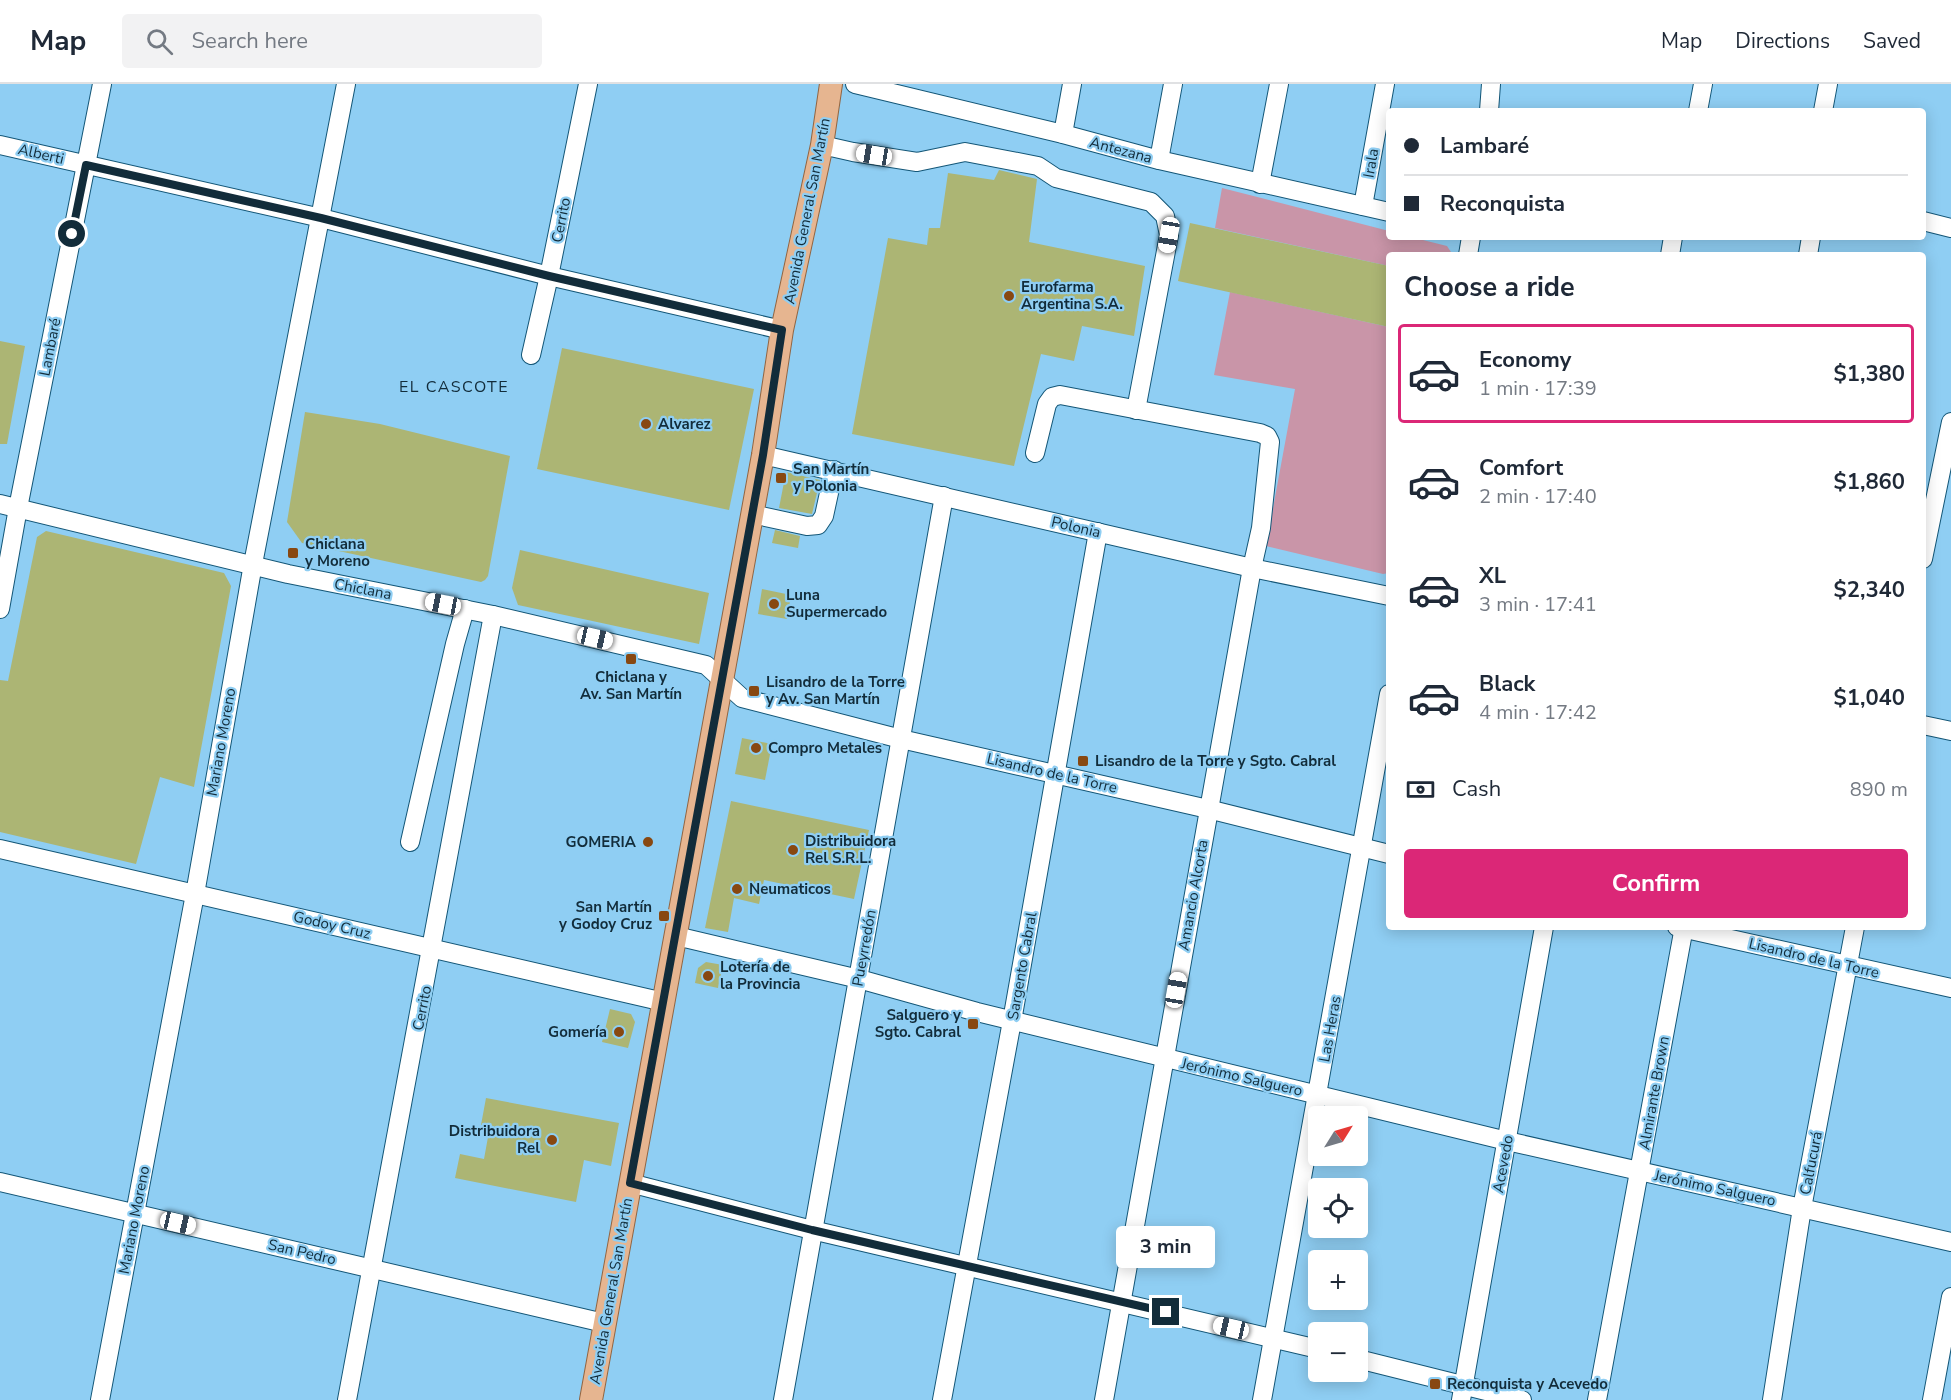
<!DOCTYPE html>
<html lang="en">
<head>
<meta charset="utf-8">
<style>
	:root { --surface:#fff; --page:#f2f2f3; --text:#1f2937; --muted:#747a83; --line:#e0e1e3; --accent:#db2777 }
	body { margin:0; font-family:"Nunito Sans",sans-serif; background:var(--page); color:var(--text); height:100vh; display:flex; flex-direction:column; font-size:22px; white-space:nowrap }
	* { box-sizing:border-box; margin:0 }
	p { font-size:20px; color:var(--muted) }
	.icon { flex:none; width:33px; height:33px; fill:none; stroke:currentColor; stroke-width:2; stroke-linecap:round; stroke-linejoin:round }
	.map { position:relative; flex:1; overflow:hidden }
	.side { position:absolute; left:1386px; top:168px; width:540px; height:678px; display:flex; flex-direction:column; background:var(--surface); border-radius:6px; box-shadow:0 3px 15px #0003 }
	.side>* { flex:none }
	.hud { position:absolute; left:1386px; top:24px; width:540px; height:132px; border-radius:6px; box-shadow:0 3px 15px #0003; display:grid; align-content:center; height:132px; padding:0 18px; background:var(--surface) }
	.needle { width:39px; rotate:53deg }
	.fabs { position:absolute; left:1308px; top:1022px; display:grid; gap:12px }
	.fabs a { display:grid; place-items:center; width:60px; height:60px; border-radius:6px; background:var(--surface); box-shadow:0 3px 15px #0003; font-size:30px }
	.end { position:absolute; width:27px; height:27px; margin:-14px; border:8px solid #122c3a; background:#fff; box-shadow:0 0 0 3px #fff }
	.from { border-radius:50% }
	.bubble { position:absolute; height:42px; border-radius:6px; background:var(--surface); box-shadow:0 3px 15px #0003; font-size:20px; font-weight:700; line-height:42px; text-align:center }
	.car { position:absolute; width:18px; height:36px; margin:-18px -9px; border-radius:8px; box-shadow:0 0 4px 2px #0007; background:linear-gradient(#fff 24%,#345 0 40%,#fff 0 76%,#345 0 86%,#fff 0) }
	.hud b { display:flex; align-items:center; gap:21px; height:57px; font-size:22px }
	.hud b+b { border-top:2px solid var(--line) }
	.hud i { width:15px; height:15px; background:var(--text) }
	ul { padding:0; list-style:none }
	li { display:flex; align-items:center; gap:18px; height:99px; margin:0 12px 9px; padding:0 6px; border:3px solid transparent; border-radius:6px }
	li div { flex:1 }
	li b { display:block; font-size:22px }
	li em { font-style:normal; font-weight:700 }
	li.current { border-color:var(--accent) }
	li>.icon { width:54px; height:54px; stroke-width:1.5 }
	h2 { padding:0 18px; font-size:27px; line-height:72px }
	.pay { display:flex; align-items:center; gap:15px; height:66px; padding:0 18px; font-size:22px }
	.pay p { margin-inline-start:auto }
	.button { display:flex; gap:12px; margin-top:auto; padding:12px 18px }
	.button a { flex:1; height:69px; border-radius:6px; background:var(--accent); color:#fff; font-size:24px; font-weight:700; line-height:69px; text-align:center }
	header { display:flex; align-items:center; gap:36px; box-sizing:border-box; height:84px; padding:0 30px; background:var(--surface); border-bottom:2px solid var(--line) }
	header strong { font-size:28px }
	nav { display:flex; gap:33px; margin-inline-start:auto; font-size:21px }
	.search { width:420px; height:54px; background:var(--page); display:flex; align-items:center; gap:15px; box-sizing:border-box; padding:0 21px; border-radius:6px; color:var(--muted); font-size:22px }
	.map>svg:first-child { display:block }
</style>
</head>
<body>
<header>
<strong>Map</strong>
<div class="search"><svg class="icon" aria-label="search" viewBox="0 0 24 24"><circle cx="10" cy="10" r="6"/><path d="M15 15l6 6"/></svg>Search here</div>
<nav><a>Map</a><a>Directions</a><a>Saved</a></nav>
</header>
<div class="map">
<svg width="1951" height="1316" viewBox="0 0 1951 1316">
	<rect width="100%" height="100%" fill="#8fcef3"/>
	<g fill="#c995a8">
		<polygon points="1222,104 1389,147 1389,153 1411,153 1447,162 1453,171 1389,171 1389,182 1215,144"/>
		<polygon points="1230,208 1389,243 1389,489 1383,490 1266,462 1295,305 1214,291"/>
	</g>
	<g fill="#acb574">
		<polygon points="999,86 1037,95 1029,158 1145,182 1134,252 1082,242 1074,277 1041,270 1014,382 852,350 888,154 927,161 929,144 940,144 948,89 994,96"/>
		<polygon points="1190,139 1389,182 1389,243 1178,197"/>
		<polygon points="0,257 25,262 7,360 0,360"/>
		<polygon points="562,264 754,305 729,426 537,385"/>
		<polygon points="305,328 380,340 510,372 488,492 485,496 481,498 302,459 287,438"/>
		<polygon points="786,388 820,396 812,430 779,424"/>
		<polygon points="775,446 800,452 798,464 772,459"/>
		<polygon points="46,447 224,489 231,502 194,703 160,693 136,780 0,748 0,596 8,597 37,453"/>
		<polygon points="520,466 709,509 699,560 518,521 512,504"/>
		<polygon points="762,505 791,511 787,535 758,530"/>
		<polygon points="742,654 772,660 765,696 735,690"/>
		<polygon points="731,717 869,746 854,815 764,796 759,820 734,814 728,848 705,844"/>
		<polygon points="706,878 723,881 718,904 695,899 698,884"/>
		<polygon points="610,925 631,930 635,938 628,964 602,958"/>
		<polygon points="486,1014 619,1039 611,1082 584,1076 576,1118 455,1094 460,1070 484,1075 490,1042 481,1041"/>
	</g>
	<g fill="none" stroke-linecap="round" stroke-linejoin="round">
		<g stroke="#135677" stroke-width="20">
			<g id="minor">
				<polyline points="855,0 1063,50 1159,76 1389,128"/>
				<polyline points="1489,27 1491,0"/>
				<polyline points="1698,27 1703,0"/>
				<polyline points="1823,27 1828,0"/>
				<polyline points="1063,50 1072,0"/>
				<polyline points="0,61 321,134 549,192 782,246"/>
				<polyline points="822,61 853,68 917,78 965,68 1038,82 1056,94 1151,118 1165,132 1169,151 1136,326"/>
				<polyline points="1159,76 1173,0"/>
				<polyline points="1260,100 1279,0"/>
				<polyline points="1363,122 1385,0"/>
				<polyline points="1923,137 1951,144"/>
				<polyline points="1468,171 1471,153"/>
				<polyline points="1670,171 1673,153"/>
				<polyline points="1808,171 1811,153"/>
				<polyline points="531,271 549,192 588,0"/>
				<polyline points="1035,369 1047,320 1052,313 1060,311 1260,349 1267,352 1270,358 1261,444 1252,484 1104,1316"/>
				<polyline points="763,371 1252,484 1389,512"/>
				<polyline points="0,420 288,490 493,531 706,581 742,614 901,655 1208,725 1389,770"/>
				<polyline points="752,430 807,442 818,441 824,432 834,386"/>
				<polyline points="1923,475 1951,338"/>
				<polyline points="0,525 18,424 102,0"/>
				<polyline points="1923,641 1951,647"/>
				<polyline points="410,758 455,560 465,525"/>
				<polyline points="0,765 664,918"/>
				<polyline points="1677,843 1951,904"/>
				<polyline points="676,852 859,895 977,928 1507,1057 1951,1158"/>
				<polyline points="0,1098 604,1239"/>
				<polyline points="630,1099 812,1146 1318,1265"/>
				<polyline points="1358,1275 1522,1316"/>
				<polyline points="100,1316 195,810 253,480 346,0"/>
				<polyline points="347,1316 493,531"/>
				<polyline points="783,1316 944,412"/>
				<polyline points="942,1316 1012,937 1098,448"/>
				<polyline points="1262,1316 1389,610"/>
				<polyline points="1461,1316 1544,843"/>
				<polyline points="1597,1316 1684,843"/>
				<polyline points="1772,1316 1802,1124 1855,843"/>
				<polyline points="1932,1316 1951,1213"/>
			</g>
		</g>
		<g stroke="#916542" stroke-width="24">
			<polyline id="major" points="591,1316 763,371 782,246 822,61 831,0"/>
		</g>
		<use href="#minor" stroke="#fff" stroke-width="18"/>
		<use href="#major" stroke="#e6b590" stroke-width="22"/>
	</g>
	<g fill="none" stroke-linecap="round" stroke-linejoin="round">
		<polyline stroke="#122c3a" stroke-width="8" points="72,150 86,81 321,134 549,192 782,246 763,371 630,1099 812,1146 1166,1228"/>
	</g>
	<g fill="#884811" stroke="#8fcef3" stroke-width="2">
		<circle cx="1009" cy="212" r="6"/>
		<circle cx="646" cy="340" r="6"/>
		<rect x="775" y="388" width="12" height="12" rx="3"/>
		<rect x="287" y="463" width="12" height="12" rx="3"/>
		<circle cx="774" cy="520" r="6"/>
		<rect x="625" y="569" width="12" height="12" rx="3"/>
		<rect x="748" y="601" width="12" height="12" rx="3"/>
		<circle cx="756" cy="664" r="6"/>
		<rect x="1077" y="671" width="12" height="12" rx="3"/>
		<circle cx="648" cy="758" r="6"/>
		<circle cx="793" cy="766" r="6"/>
		<circle cx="737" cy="805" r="6"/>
		<rect x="658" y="826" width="12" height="12" rx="3"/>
		<circle cx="708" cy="892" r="6"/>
		<rect x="967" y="934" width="12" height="12" rx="3"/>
		<circle cx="619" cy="948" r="6"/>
		<circle cx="552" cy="1056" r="6"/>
		<rect x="1429" y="1294" width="12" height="12" rx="3"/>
	</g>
	<g text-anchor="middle" stroke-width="4.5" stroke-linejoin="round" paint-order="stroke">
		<g font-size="15" fill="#122c3a" stroke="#8fcef3">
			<text transform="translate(1121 66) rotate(15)" y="5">Antezana</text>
			<text transform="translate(41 70) rotate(13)" y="5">Alberti</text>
			<text transform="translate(1371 79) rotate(-80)" y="5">Irala</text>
			<text transform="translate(807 127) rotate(-79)" y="5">Avenida General San Martín</text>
			<text transform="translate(561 136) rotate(-79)" y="5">Cerrito</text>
			<text transform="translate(50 263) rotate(-79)" y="5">Lambaré</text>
			<text transform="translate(1076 443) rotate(13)" y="5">Polonia</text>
			<text transform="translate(363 505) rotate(11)" y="5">Chiclana</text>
			<text transform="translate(221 658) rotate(-80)" y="5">Mariano Moreno</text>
			<text transform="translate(1052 689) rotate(13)" y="5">Lisandro de la Torre</text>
			<text transform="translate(1193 811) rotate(-80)" y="5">Amancio Alcorta</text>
			<text transform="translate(332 841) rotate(13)" y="5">Godoy Cruz</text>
			<text transform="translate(864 864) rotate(-80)" y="5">Pueyrredón</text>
			<text transform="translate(1814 874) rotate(13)" y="5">Lisandro de la Torre</text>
			<text transform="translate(1022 882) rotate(-80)" y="5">Sargento Cabral</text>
			<text transform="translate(422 924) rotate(-79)" y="5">Cerrito</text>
			<text transform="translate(1330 945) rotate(-80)" y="5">Las Heras</text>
			<text transform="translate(1242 993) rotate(13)" y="5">Jerónimo Salguero</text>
			<text transform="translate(1654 1009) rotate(-80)" y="5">Almirante Brown</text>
			<text transform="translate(1811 1079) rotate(-79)" y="5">Calfucurá</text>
			<text transform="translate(1503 1080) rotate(-80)" y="5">Acevedo</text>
			<text transform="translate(1715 1104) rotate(12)" y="5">Jerónimo Salguero</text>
			<text transform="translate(134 1136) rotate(-79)" y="5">Mariano Moreno</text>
			<text transform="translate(302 1168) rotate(13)" y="5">San Pedro</text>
			<text transform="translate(611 1207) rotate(-80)" y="5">Avenida General San Martín</text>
		</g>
		<g font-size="15" font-weight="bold" fill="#122c3a" stroke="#8fcef3" text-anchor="start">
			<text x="1021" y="208">Eurofarma<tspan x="1021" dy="17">Argentina S.A.</tspan></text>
			<text x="658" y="345">Alvarez</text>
			<text x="793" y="390">San Martín<tspan x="793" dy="17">y Polonia</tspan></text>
			<text x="305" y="465">Chiclana<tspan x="305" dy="17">y Moreno</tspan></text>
			<text x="786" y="516">Luna<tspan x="786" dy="17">Supermercado</tspan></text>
			<text x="631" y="598" text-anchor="middle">Chiclana y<tspan x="631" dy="17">Av. San Martín</tspan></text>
			<text x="766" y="603">Lisandro de la Torre<tspan x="766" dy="17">y Av. San Martín</tspan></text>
			<text x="768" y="669">Compro Metales</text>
			<text x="1095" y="682">Lisandro de la Torre y Sgto. Cabral</text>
			<text x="805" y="762">Distribuidora<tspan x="805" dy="17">Rel S.R.L.</tspan></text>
			<text x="636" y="763" text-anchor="end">GOMERIA</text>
			<text x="749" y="810">Neumaticos</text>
			<text x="652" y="828" text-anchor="end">San Martín<tspan x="652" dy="17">y Godoy Cruz</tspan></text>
			<text x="720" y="888">Lotería de<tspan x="720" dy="17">la Provincia</tspan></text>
			<text x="961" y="936" text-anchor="end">Salguero y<tspan x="961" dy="17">Sgto. Cabral</tspan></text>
			<text x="607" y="953" text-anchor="end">Gomería</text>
			<text x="540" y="1052" text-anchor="end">Distribuidora<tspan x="540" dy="17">Rel</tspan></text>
			<text x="1447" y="1305">Reconquista y Acevedo</text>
		</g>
		<g font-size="16" letter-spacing="1.5" fill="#122c3a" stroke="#8fcef3">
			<text x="454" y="308">EL CASCOTE</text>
		</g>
	</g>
</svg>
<div class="fabs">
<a><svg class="needle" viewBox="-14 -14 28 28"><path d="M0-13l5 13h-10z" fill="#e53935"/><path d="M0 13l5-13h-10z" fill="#747a83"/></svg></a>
<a><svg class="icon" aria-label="locate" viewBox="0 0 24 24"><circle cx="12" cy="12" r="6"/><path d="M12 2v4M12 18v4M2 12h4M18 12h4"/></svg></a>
<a>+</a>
<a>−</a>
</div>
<i class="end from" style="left:72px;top:150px"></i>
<i class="end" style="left:1166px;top:1228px"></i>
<div class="bubble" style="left:1116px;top:1142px;width:99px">3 min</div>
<i class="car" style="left:874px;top:71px;rotate:279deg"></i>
<i class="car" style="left:1169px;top:151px;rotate:190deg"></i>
<i class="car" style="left:443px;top:520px;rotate:281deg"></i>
<i class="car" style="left:595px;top:554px;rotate:103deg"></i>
<i class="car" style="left:1176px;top:906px;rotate:10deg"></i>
<i class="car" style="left:178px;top:1139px;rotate:103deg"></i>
<i class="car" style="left:1231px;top:1244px;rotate:283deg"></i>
<div class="hud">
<b><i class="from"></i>Lambaré</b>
<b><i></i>Reconquista</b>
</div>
<section class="side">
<h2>Choose a ride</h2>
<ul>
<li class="current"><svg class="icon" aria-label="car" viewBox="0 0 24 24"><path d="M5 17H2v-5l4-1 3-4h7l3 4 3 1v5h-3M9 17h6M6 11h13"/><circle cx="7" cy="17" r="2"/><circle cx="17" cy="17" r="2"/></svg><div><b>Economy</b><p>1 min · 17:39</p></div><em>$1,380</em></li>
<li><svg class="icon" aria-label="car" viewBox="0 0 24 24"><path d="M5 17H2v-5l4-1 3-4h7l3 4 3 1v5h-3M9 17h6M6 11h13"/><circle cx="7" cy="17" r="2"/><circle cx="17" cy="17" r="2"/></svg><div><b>Comfort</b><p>2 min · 17:40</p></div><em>$1,860</em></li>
<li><svg class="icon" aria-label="car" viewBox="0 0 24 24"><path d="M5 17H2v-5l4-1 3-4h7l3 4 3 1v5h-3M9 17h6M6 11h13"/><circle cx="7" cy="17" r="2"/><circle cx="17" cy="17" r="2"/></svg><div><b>XL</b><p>3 min · 17:41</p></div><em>$2,340</em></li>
<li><svg class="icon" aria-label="car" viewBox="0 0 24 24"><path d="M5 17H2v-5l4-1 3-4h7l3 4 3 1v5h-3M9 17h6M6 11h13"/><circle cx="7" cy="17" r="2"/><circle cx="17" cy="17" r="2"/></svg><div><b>Black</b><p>4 min · 17:42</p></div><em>$1,040</em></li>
</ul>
<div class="pay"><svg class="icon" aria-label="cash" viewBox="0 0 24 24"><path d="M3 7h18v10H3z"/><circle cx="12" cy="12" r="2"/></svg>Cash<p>890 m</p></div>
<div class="button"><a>Confirm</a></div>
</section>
</div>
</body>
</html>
